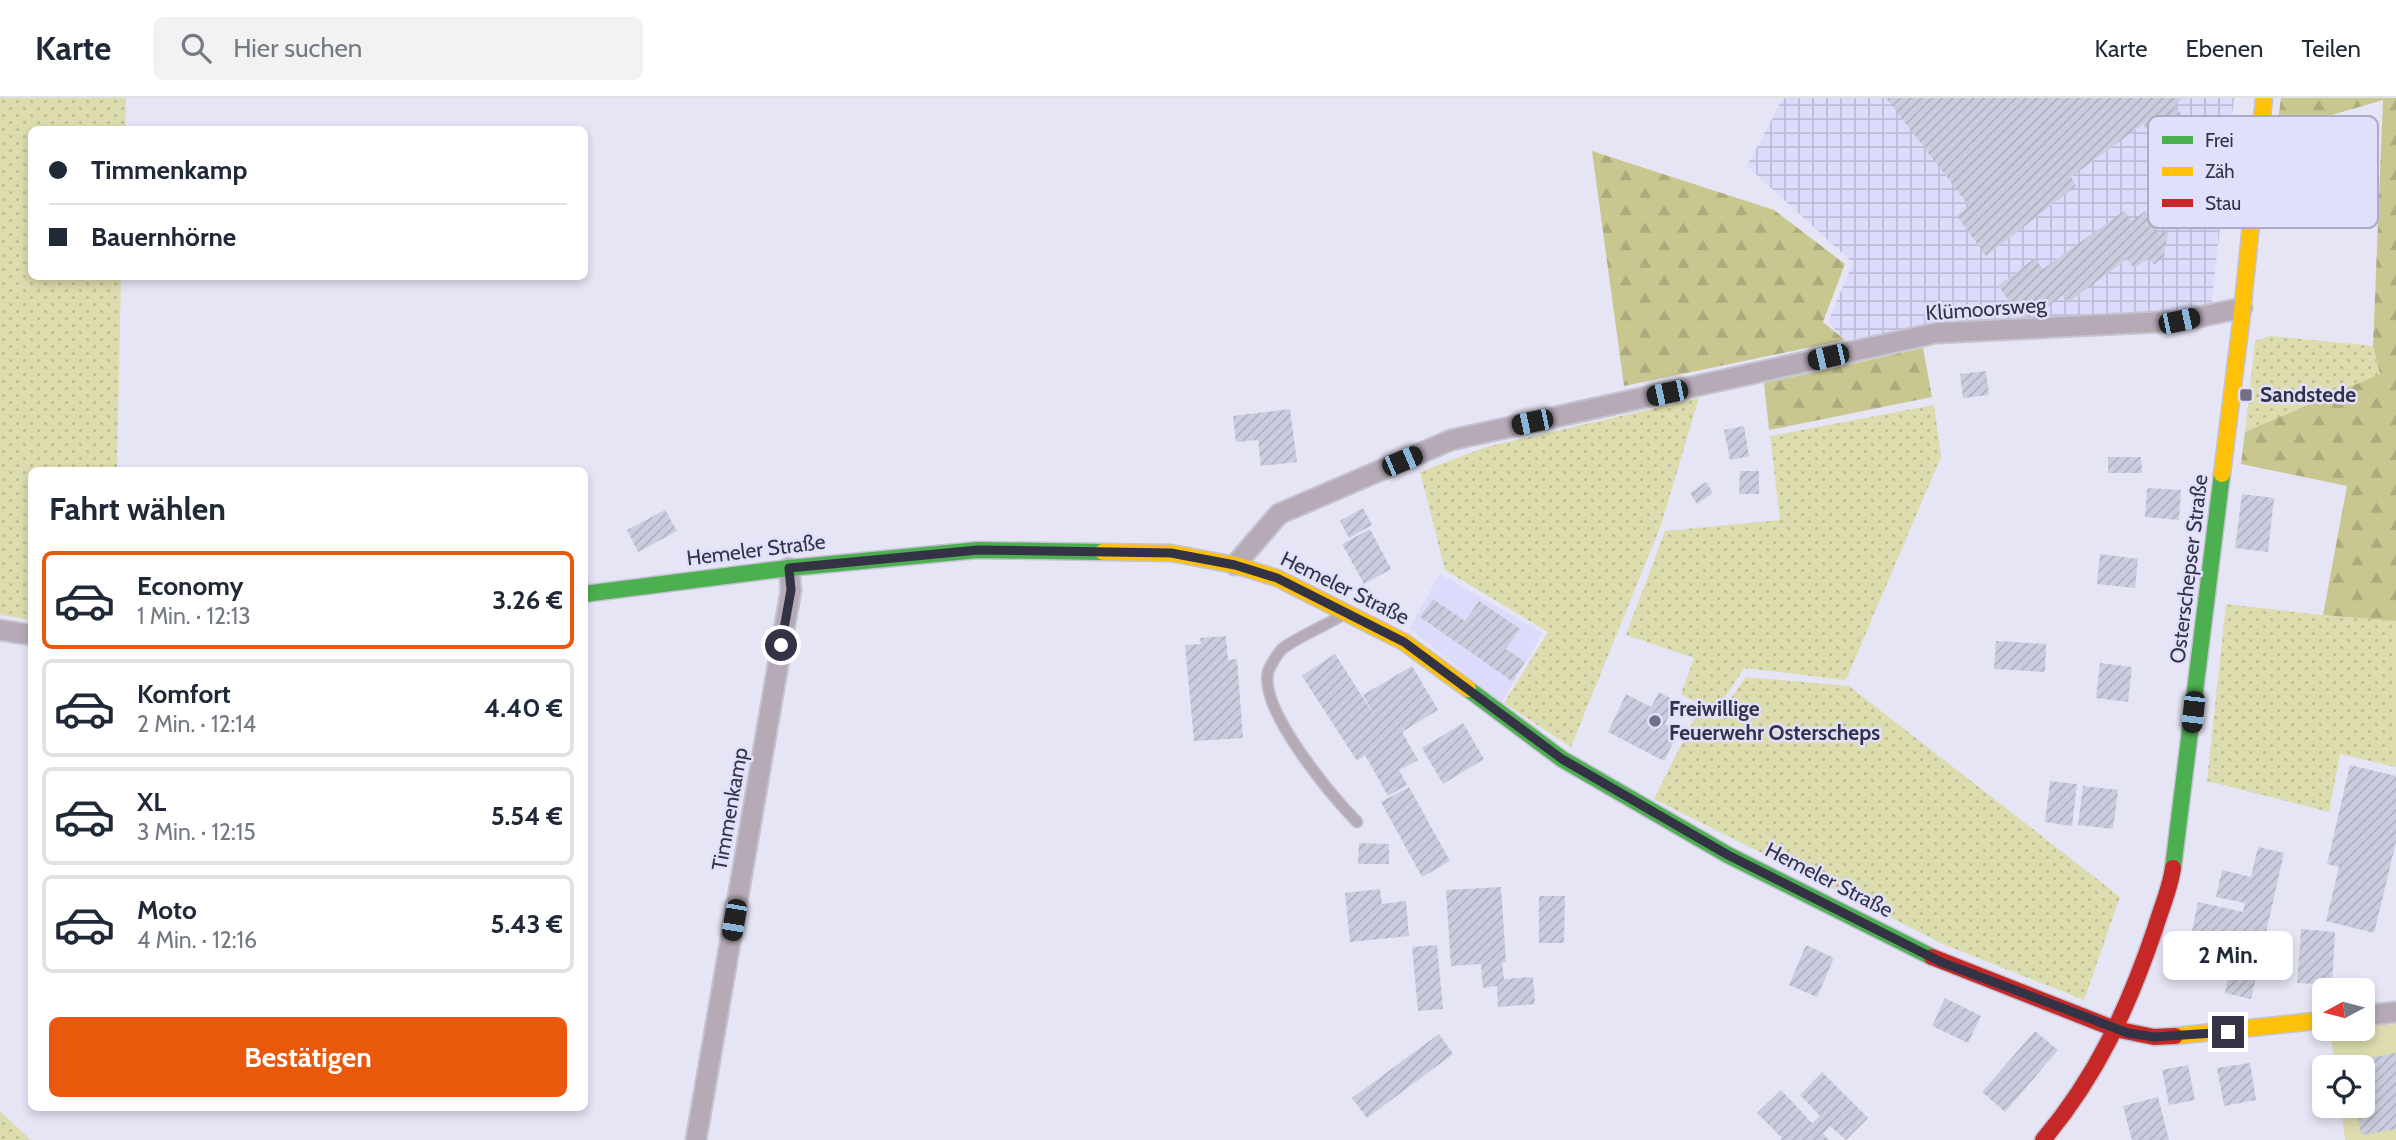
<!DOCTYPE html>
<html lang="de">
<head>
<meta charset="utf-8">
<style>
	:root { --surface:#fff; --page:#f2f2f3; --text:#1f2937; --muted:#747a83; --line:#e0e1e3; --accent:#ea580c }
	body { margin:0; font-family:Cabin,sans-serif; background:var(--page); color:var(--text); height:100vh; display:flex; flex-direction:column; font-size:26px; white-space:nowrap }
	* { box-sizing:border-box; margin:0 }
	p { font-size:23px; color:var(--muted) }
	.icon { flex:none; width:38px; height:38px; fill:none; stroke:currentColor; stroke-width:2; stroke-linecap:round; stroke-linejoin:round }
	.map { position:relative; flex:1; overflow:hidden }
	.details { position:absolute; left:28px; top:369px; width:560px; height:644px; display:flex; flex-direction:column; background:var(--surface); border-radius:10px; box-shadow:0 4px 10px #0003 }
	.details>* { flex:none }
	.top-card { position:absolute; left:28px; top:28px; width:560px; height:154px; border-radius:10px; box-shadow:0 4px 10px #0003; display:grid; align-content:center; height:154px; padding:0 21px; background:var(--surface) }
	.needle { width:46px; rotate:263deg }
	.controls { position:absolute; left:2312px; top:880px; display:grid; gap:14px }
	.controls a { display:grid; place-items:center; width:63px; height:63px; border-radius:10px; background:var(--surface); box-shadow:0 4px 10px #0003; font-size:35px }
	.end { position:absolute; width:32px; height:32px; margin:-16px; border:9px solid #343346; background:#fff; box-shadow:0 0 0 4px #fff }
	.from { border-radius:50% }
	.bubble { position:absolute; height:49px; border-radius:10px; background:var(--surface); box-shadow:0 4px 10px #0003; font-size:23px; font-weight:700; line-height:49px; text-align:center }
	.car { position:absolute; width:21px; height:42px; margin:-21px -10px; border-radius:9px; box-shadow:0 0 5px 2px #0007; background:linear-gradient(#222 24%,#8ab4d8 0 40%,#222 0 76%,#8ab4d8 0 86%,#222 0) }
	.top-card b { display:flex; align-items:center; gap:24px; height:66px; font-size:26px }
	.top-card b+b { border-top:2px solid var(--line) }
	.top-card i { width:18px; height:18px; background:var(--text) }
	ul { padding:0; list-style:none }
	li { display:flex; align-items:center; gap:21px; height:98px; margin:0 14px 10px; padding:0 7px; border:4px solid var(--line); border-radius:10px }
	li div { flex:1 }
	li b { display:block; font-size:26px }
	li em { font-style:normal; font-weight:700 }
	li.on { border-color:var(--accent) }
	li>.icon { width:63px; height:63px; stroke-width:1.5 }
	h2 { padding:0 21px; font-size:32px; line-height:84px }
	.primary-button { display:flex; gap:14px; margin-top:auto; padding:14px 21px }
	.primary-button a { flex:1; height:80px; border-radius:10px; background:var(--accent); color:#fff; font-size:28px; font-weight:700; line-height:80px; text-align:center }
	header { display:flex; align-items:center; gap:42px; box-sizing:border-box; height:98px; padding:0 35px; background:var(--surface); border-bottom:2px solid var(--line) }
	header strong { font-size:33px }
	nav { display:flex; gap:38px; margin-inline-start:auto; font-size:24px }
	.search { width:490px; height:63px; background:var(--page); display:flex; align-items:center; gap:18px; box-sizing:border-box; padding:0 24px; border-radius:10px; color:var(--muted); font-size:26px }
	.map>svg:first-child { display:block }
</style>
</head>
<body>
<header>
<strong>Karte</strong>
<div class="search"><svg class="icon" aria-label="search" viewBox="0 0 24 24"><circle cx="10" cy="10" r="6"/><path d="M15 15l6 6"/></svg>Hier suchen</div>
<nav><a>Karte</a><a>Ebenen</a><a>Teilen</a></nav>
</header>
<div class="map">
<svg width="2396" height="1042" viewBox="0 0 2396 1042">
	<defs>
		<pattern id="industrial-grid" width="8" height="8" patternUnits="userSpaceOnUse" patternTransform="scale(1.75)"><rect width="8" height="8" fill="#dcdbfb"/><path d="M0 4h8M4 0v8" fill="none" stroke="#bdbcd8"/></pattern>
		<pattern id="grass-dots" width="8" height="8" patternUnits="userSpaceOnUse" patternTransform="scale(1.75)"><rect width="8" height="8" fill="#dddcae"/><path d="M2 2h.1M6 6h.1" fill="none" stroke="#bebd97" stroke-width="1.8" stroke-linecap="round"/></pattern>
		<pattern id="forest-firs" width="22" height="20" patternUnits="userSpaceOnUse" patternTransform="scale(1.75)"><rect width="22" height="20" fill="#c9c790"/><path d="M5 1l3.5 6h-7zM16 11l3.5 6h-7z" fill="#adab7e"/></pattern>
		<pattern id="building-hatch" width="6" height="6" patternUnits="userSpaceOnUse" patternTransform="scale(1.75)"><rect width="6" height="6" fill="#cacddd"/><path d="M-1 1l2-2M0 6l6-6M5 7l2-2" fill="none" stroke="#aeb0bf"/></pattern>
	</defs>
	<rect width="100%" height="100%" fill="#e6e5f6"/>
	<polygon fill="#dcdbfb" points="1440,476 1543,535 1501,605 1409,530"/>
	<polygon fill="url(#industrial-grid)" points="1783,0 2234,0 2211,211 2014,223 1845,242 1828,224 1853,165 1747,68"/>
	<g fill="url(#grass-dots)">
		<polygon points="0,0 126,0 125,31 32,32 32,178 121,179 117,373 32,373 31,522 0,517"/>
		<polygon points="2270,238 2373,248 2380,277 2245,334 2255,243"/>
		<polygon points="1699,300 1661,427 1571,649 1504,605 1548,534 1445,472 1420,374 1486,349"/>
		<polygon points="1934,307 1941,359 1846,582 1744,570 1715,615 1681,596 1694,560 1626,537 1665,433 1780,422 1770,338"/>
		<polygon points="2226,506 2322,517 2396,523 2396,669 2340,656 2329,714 2207,683"/>
		<polygon points="1746,579 1849,588 2120,799 2084,902 1943,846 1654,701 1698,613 1715,622"/>
		<polygon points="0,1013 31,1042 0,1042"/>
	</g>
	<g fill="url(#forest-firs)">
		<polygon points="2281,0 2396,0 2396,523 2323,517 2347,388 2241,366 2245,334 2380,276 2373,248 2383,2 2287,30 2278,23"/>
		<polygon points="1592,53 1774,112 1845,166 1823,224 1845,242 1624,288"/>
		<polygon points="1923,250 1932,299 1769,332 1764,285"/>
	</g>
	<polygon fill="#dddcae" points="2396,926 2396,1042 2345,1042 2341,1008 2362,1008 2362,970 2335,969 2330,931 2362,931 2363,928"/>
	<g fill="url(#building-hatch)">
		<polygon points="1886,0 2183,0 2174,7 2204,46 2176,66 2143,26 2071,79 2076,88 1986,158 1957,118 1969,108"/>
		<polygon points="2124,113 2132,123 2145,113 2159,135 2168,134 2164,158 2154,167 2149,160 2134,170 2127,161 2069,204 2063,197 2026,225 1998,188 2035,160 2043,171"/>
		<polygon points="1986,273 1989,297 1963,300 1960,276"/>
		<polygon points="1290,311 1297,364 1261,368 1258,342 1236,344 1233,318"/>
		<polygon points="1744,328 1749,358 1730,362 1724,332"/>
		<polygon points="2108,359 2141,359 2142,375 2108,375"/>
		<polygon points="1740,373 1759,373 1759,396 1739,396"/>
		<polygon points="1706,384 1713,395 1697,406 1690,395"/>
		<polygon points="2147,390 2181,392 2179,422 2145,419"/>
		<polygon points="2242,396 2274,400 2268,454 2235,450"/>
		<polygon points="1363,410 1372,427 1349,440 1340,423"/>
		<polygon points="665,412 677,433 638,454 627,432"/>
		<polygon points="1370,431 1391,471 1364,486 1342,446"/>
		<polygon points="2100,456 2138,461 2135,490 2097,486"/>
		<polygon points="1433,501 1465,523 1479,503 1520,531 1506,551 1525,564 1512,583 1420,519"/>
		<polygon points="1226,538 1228,562 1237,561 1243,640 1194,643 1185,547 1201,546 1200,540"/>
		<polygon points="1996,543 2046,546 2045,574 1994,571"/>
		<polygon points="1335,556 1376,620 1363,597 1412,568 1438,612 1402,634 1418,662 1399,672 1407,687 1388,698 1365,657 1357,663 1302,578"/>
		<polygon points="2100,565 2132,569 2128,604 2096,600"/>
		<polygon points="1659,594 1676,603 1665,626 1679,633 1664,663 1608,634 1626,596 1651,609"/>
		<polygon points="1463,625 1484,661 1443,686 1422,650"/>
		<polygon points="2350,667 2396,678 2396,744 2374,835 2326,823 2339,769 2327,766"/>
		<polygon points="2050,683 2077,686 2072,728 2045,724"/>
		<polygon points="2083,688 2118,692 2113,731 2078,727"/>
		<polygon points="1409,689 1450,763 1422,779 1381,704"/>
		<polygon points="1359,745 1389,746 1389,766 1358,766"/>
		<polygon points="2258,749 2284,755 2251,901 2225,895 2234,852 2190,843 2198,804 2243,814 2245,805 2216,799 2222,772 2251,779"/>
		<polygon points="1501,789 1506,864 1502,865 1504,881 1533,879 1535,906 1498,909 1497,888 1483,890 1481,866 1451,868 1446,792"/>
		<polygon points="1380,791 1382,806 1406,803 1409,838 1350,844 1345,795"/>
		<polygon points="1539,798 1565,798 1564,845 1539,845"/>
		<polygon points="2301,831 2335,834 2332,887 2297,885"/>
		<polygon points="1437,847 1443,911 1418,913 1412,849"/>
		<polygon points="1806,847 1834,860 1817,899 1789,887"/>
		<polygon points="1945,900 1981,918 1968,945 1932,928"/>
		<polygon points="2035,933 2058,952 2005,1014 1982,994"/>
		<polygon points="1439,936 1453,956 1367,1020 1352,1000"/>
		<polygon points="2396,955 2396,1031 2361,1037 2357,1008 2362,1008 2362,995 2375,994 2369,960"/>
		<polygon points="2250,965 2256,1002 2224,1008 2217,970"/>
		<polygon points="2188,967 2195,1002 2169,1007 2162,972"/>
		<polygon points="1822,974 1868,1020 1846,1042 1830,1028 1823,1036 1829,1042 1780,1042 1782,1040 1757,1015 1781,992 1812,1025 1820,1018 1800,997"/>
		<polygon points="2158,999 2169,1042 2132,1042 2123,1008"/>
	</g>
	<g fill="none" stroke-linecap="round" stroke-linejoin="round">
		<g stroke="#c4c3d1" stroke-width="13">
			<path id="lane" d="M1343,517C1328,526 1294,541 1282,551C1278,555 1270,568 1268,574C1259,612 1332,698 1357,724"/>
		</g>
		<g stroke="#c4c3d1" stroke-width="23">
			<g id="street">
				<polyline points="1235,467 1279,416 1451,342 1936,235 2179,223 2242,210"/>
				<polyline points="0,532 32,537"/>
				<polyline points="2362,918 2396,914"/>
				<polyline points="696,1042 791,492 789,470"/>
			</g>
		</g>
		<g stroke="#c4c3d1" stroke-width="19">
			<g id="fast">
				<polyline points="584,496 789,470 978,452 1103,454"/>
				<polyline points="1468,591 1562,661 1728,757 1932,859"/>
				<polyline points="2173,770 2222,376"/>
			</g>
		</g>
		<g stroke="#c4c3d1" stroke-width="19">
			<g id="slow">
				<polyline points="2222,376 2241,224 2264,0"/>
				<polyline points="1103,454 1171,455 1235,467 1277,480 1404,544 1468,591"/>
				<polyline points="2175,938 2324,922"/>
			</g>
		</g>
		<g stroke="#c4c3d1" stroke-width="19">
			<g id="jam">
				<polyline points="1932,859 2115,931 2154,939 2175,938"/>
				<path d="M2043,1042C2097,978 2128,910 2155,831C2161,811 2170,791 2173,770"/>
			</g>
		</g>
		<use href="#lane" stroke="#b6aab6" stroke-width="10"/>
		<use href="#street" stroke="#b6aab6" stroke-width="19"/>
		<use href="#fast" stroke="#4caf50" stroke-width="16"/>
		<use href="#slow" stroke="#ffc107" stroke-width="16"/>
		<use href="#jam" stroke="#c62828" stroke-width="16"/>
	</g>
	<g fill="none" stroke-linecap="round" stroke-linejoin="round">
		<polyline stroke="#343346" stroke-width="9" points="781,547 791,492 789,470 978,452 1171,455 1235,467 1277,480 1404,544 1562,661 1728,757 1941,864 2128,935 2154,939 2228,934"/>
	</g>
	<g fill="#727184" stroke="#e0dffc" stroke-width="2.5">
		<rect x="2239" y="290" width="14" height="14" rx="3.5"/>
		<circle cx="1655" cy="623" r="7"/>
	</g>
	<g text-anchor="middle" stroke-width="5" stroke-linejoin="round" paint-order="stroke">
		<g font-size="21" fill="#343346" stroke="#e0dffc">
			<text transform="translate(1986 211) rotate(-4)" y="7">Klümoorsweg</text>
			<text transform="translate(756 452) rotate(-7)" y="7">Hemeler Straße</text>
			<text transform="translate(2189 471) rotate(-83)" y="7">Osterschepser Straße</text>
			<text transform="translate(1345 490) rotate(26)" y="7">Hemeler Straße</text>
			<text transform="translate(730 711) rotate(-80)" y="7">Timmenkamp</text>
			<text transform="translate(1829 782) rotate(27)" y="7">Hemeler Straße</text>
		</g>
		<g font-size="21" font-weight="bold" fill="#343346" stroke="#e0dffc" text-anchor="start">
			<text x="2260" y="304">Sandstede</text>
			<text x="1669" y="618">Freiwillige<tspan x="1669" dy="24">Feuerwehr Osterscheps</tspan></text>
		</g>
	</g>
	<rect x="2148" y="18" width="230" height="112" rx="10" fill="#e0dffc" stroke="#acabc5" stroke-width="2"/>
	<rect x="2162" y="38" width="31" height="8" fill="#4caf50"/>
	<rect x="2162" y="69" width="31" height="9" fill="#ffc107"/>
	<rect x="2162" y="101" width="31" height="8" fill="#c62828"/>
	<g font-size="19" fill="#343346">
		<text x="2205" y="49">Frei</text>
		<text x="2205" y="80">Zäh</text>
		<text x="2205" y="112">Stau</text>
	</g>
</svg>
<div class="controls">
<a><svg class="needle" viewBox="-14 -14 28 28"><path d="M0-13l5 13h-10z" fill="#e53935"/><path d="M0 13l5-13h-10z" fill="#747a83"/></svg></a>
<a><svg class="icon" aria-label="locate" viewBox="0 0 24 24"><circle cx="12" cy="12" r="6"/><path d="M12 2v4M12 18v4M2 12h4M18 12h4"/></svg></a>
</div>
<i class="end from" style="left:781px;top:547px"></i>
<i class="end" style="left:2228px;top:934px"></i>
<div class="bubble" style="left:2163px;top:833px;width:130px">2 Min.</div>
<i class="car" style="left:2179px;top:223px;rotate:78deg"></i>
<i class="car" style="left:1828px;top:259px;rotate:257deg"></i>
<i class="car" style="left:1667px;top:295px;rotate:258deg"></i>
<i class="car" style="left:1532px;top:324px;rotate:258deg"></i>
<i class="car" style="left:1402px;top:363px;rotate:67deg"></i>
<i class="car" style="left:2193px;top:614px;rotate:186deg"></i>
<i class="car" style="left:734px;top:822px;rotate:190deg"></i>
<div class="top-card">
<b><i class="from"></i>Timmenkamp</b>
<b><i></i>Bauernhörne</b>
</div>
<section class="details">
<h2>Fahrt wählen</h2>
<ul>
<li class="on"><svg class="icon" aria-label="car" viewBox="0 0 24 24"><path d="M5 17H2v-5l4-1 3-4h7l3 4 3 1v5h-3M9 17h6M6 11h13"/><circle cx="7" cy="17" r="2"/><circle cx="17" cy="17" r="2"/></svg><div><b>Economy</b><p>1 Min. · 12:13</p></div><em>3.26 €</em></li>
<li><svg class="icon" aria-label="car" viewBox="0 0 24 24"><path d="M5 17H2v-5l4-1 3-4h7l3 4 3 1v5h-3M9 17h6M6 11h13"/><circle cx="7" cy="17" r="2"/><circle cx="17" cy="17" r="2"/></svg><div><b>Komfort</b><p>2 Min. · 12:14</p></div><em>4.40 €</em></li>
<li><svg class="icon" aria-label="car" viewBox="0 0 24 24"><path d="M5 17H2v-5l4-1 3-4h7l3 4 3 1v5h-3M9 17h6M6 11h13"/><circle cx="7" cy="17" r="2"/><circle cx="17" cy="17" r="2"/></svg><div><b>XL</b><p>3 Min. · 12:15</p></div><em>5.54 €</em></li>
<li><svg class="icon" aria-label="car" viewBox="0 0 24 24"><path d="M5 17H2v-5l4-1 3-4h7l3 4 3 1v5h-3M9 17h6M6 11h13"/><circle cx="7" cy="17" r="2"/><circle cx="17" cy="17" r="2"/></svg><div><b>Moto</b><p>4 Min. · 12:16</p></div><em>5.43 €</em></li>
</ul>
<div class="primary-button"><a>Bestätigen</a></div>
</section>
</div>
</body>
</html>
